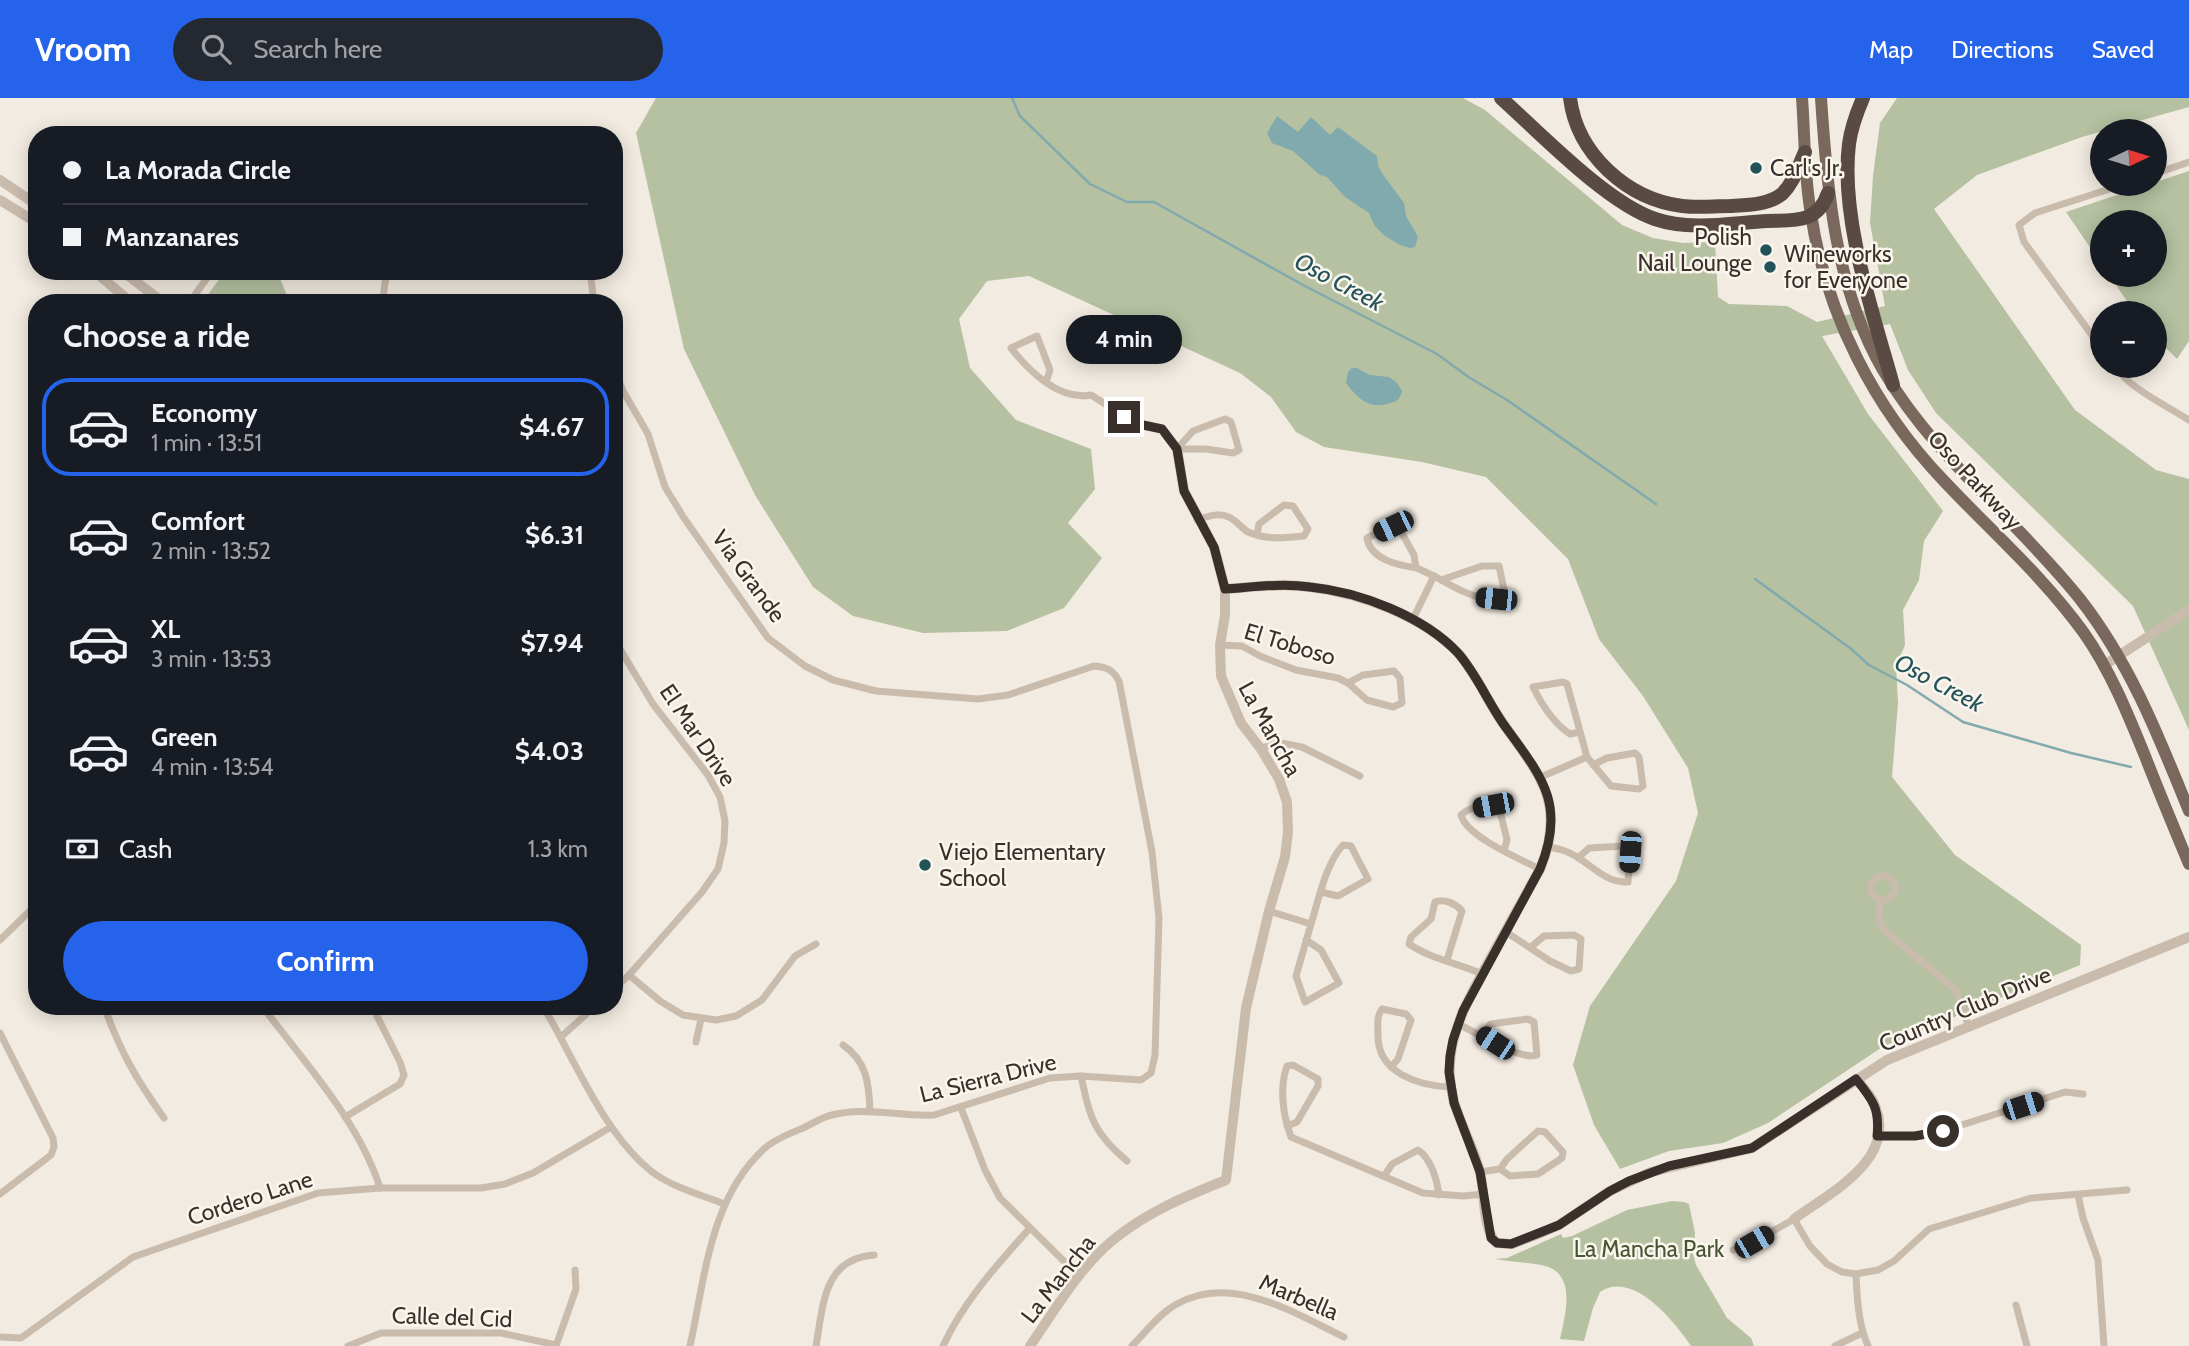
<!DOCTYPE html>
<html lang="en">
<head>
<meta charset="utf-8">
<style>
	:root { --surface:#171b24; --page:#242831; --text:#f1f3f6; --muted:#9ea1a6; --line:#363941; --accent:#2563eb }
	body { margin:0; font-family:Cabin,sans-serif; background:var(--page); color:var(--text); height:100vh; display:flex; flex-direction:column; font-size:26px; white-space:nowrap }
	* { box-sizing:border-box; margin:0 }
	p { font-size:23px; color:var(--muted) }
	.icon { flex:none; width:38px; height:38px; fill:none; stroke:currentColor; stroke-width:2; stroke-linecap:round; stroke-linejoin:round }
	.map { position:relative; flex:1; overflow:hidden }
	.sheet { position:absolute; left:28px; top:196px; width:595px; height:721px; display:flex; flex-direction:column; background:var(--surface); border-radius:28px; box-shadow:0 4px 18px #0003 }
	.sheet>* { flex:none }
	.guide { position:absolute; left:28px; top:28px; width:595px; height:154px; border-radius:28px; box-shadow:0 4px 18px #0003; display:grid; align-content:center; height:154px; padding:0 35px; background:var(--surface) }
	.needle { width:46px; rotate:86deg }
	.buttons { position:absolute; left:2090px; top:21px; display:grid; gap:14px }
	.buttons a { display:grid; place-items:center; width:77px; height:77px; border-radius:50%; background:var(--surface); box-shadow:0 4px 18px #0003; font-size:35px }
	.end { position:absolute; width:32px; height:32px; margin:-16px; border:9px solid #39302b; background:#fff; box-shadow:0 0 0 4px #fff }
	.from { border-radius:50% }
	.bubble { position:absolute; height:49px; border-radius:24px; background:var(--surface); box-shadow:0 4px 18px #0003; font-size:23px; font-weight:800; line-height:49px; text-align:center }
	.car { position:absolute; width:21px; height:42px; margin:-21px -10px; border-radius:9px; box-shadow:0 0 5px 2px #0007; background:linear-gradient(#222 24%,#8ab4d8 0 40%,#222 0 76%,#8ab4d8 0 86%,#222 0) }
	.guide b { display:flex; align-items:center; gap:24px; height:66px; font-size:26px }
	.guide b+b { border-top:2px solid var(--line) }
	.guide i { width:18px; height:18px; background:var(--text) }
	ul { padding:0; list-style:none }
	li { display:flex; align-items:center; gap:21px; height:98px; margin:0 14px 10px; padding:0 21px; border:4px solid transparent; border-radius:28px }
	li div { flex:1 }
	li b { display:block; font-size:26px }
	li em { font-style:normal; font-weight:800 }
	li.active { border-color:var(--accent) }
	li>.icon { width:63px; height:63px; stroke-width:1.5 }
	h2 { padding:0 35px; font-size:32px; line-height:84px }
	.pay { display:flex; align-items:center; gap:18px; height:77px; padding:0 35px; font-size:26px }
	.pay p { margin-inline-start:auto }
	.button { display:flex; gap:14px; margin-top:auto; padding:14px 35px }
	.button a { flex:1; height:80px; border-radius:42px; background:var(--accent); color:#fff; font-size:28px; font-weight:800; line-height:80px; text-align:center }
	header { display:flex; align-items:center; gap:42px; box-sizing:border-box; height:98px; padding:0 35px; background:var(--accent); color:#fff }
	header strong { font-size:33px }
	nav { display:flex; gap:38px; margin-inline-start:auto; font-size:24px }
	.search { width:490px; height:63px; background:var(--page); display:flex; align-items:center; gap:18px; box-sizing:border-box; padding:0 24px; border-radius:38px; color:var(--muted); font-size:26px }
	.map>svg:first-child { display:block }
</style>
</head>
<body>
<header>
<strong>Vroom</strong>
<div class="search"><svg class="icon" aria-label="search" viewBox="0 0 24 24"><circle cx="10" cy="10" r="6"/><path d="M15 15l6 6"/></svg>Search here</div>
<nav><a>Map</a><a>Directions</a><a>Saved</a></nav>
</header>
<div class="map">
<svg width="2189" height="1248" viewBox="0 0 2189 1248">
	<rect width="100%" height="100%" fill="#f2ebe1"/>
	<g fill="#b5c1a1">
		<polygon points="656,0 1463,0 1485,12 1622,127 1653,140 1683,145 1715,144 1718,199 1729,206 1787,208 1817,224 1885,208 1870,125 1873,78 1880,25 1897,0 2189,0 2189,9 2082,39 1977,77 1934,111 2075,312 2156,372 2189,381 2189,632 2133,508 1936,315 1908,272 1890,226 1822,238 1868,316 1943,413 1924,443 1919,482 1903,512 1905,547 1896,568 1898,605 1892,679 1955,757 2081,847 2080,867 1884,948 1768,1025 1723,1045 1669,1053 1620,1071 1594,1027 1573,967 1590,908 1676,783 1698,715 1688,670 1643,598 1599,541 1568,461 1486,379 1422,364 1324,349 1296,334 1271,299 1240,275 1029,178 987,183 959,221 970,270 1016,322 1091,351 1095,391 1068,425 1102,460 1064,510 1007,533 923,535 853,518 813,489 755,397 684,251 636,35"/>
		<polygon points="2189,73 2189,243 2177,261 2154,238 2154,215 2135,215 2109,177 2154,177 2154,124 2102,124 2102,167 2066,114"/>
		<polygon points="225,173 277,173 290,205 202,205"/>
		<path d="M1672,1103L1684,1104L1689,1106L1695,1135L1693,1156L1696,1167L1727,1220L1751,1240L1754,1248H1691C1674,1223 1633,1172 1600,1194L1593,1210L1584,1243L1560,1241C1565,1218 1577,1176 1545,1168C1529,1164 1511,1164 1495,1161L1507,1160L1561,1136L1563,1140L1572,1138L1627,1112Z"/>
	</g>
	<g fill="#81aaae">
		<polygon points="1277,18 1298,34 1311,19 1330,37 1338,29 1377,58 1378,68 1384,78 1404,105 1406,118 1418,139 1415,149 1410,150 1400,147 1385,138 1374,127 1369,115 1345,99 1327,79 1320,77 1293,53 1272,45 1267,35"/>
		<path d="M1352,270H1357L1370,277L1389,279L1397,285L1402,293C1400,301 1398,303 1390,305C1369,312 1358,301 1346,285L1348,274Z"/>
	</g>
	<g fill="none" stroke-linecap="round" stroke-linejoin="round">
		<g stroke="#81aaae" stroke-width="2.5">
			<polyline points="1012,0 1020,18 1090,86 1127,104 1154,104 1303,187 1437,256 1470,280 1507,302 1656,406"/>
			<polyline points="1755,481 1850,550 1869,567 1907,587 1963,624 2071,655 2131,669"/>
		</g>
		<g stroke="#cabcad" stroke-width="7">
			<polyline points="339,37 376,33 440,37"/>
			<polyline points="2154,76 2189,64"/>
			<polyline points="590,173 594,205"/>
			<polyline points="189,205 212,173"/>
			<polyline points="382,205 387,173"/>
			<polyline points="2102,251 2024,144 2019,127 2035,115 2125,86"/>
			<path d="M2114,268C2132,292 2164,306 2189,322"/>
			<path d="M614,271L623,293L648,336L665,389L684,420L768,540L805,568L833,582L876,593L978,601L1008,597L1094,568C1107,569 1113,572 1119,583L1152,754L1159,820L1155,957L1151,975L1141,982L1081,978L1050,980L934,1017C900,1019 866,1008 832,1017C822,1019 812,1026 803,1030C791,1035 775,1041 765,1050C710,1099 705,1180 690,1248"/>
			<path d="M1046,284L1050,272L1037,238L1011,250C1029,273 1059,303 1091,297C1116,313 1132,325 1162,331L1177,351"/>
			<polygon points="1225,321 1231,324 1239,352 1233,355 1206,351 1177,351 1193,333"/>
			<path d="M1197,422C1211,417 1222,413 1235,423C1239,426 1243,431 1248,434C1266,442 1285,440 1304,438L1308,431L1293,408L1284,407L1259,426L1257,436"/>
			<path d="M1434,478C1454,489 1484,509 1505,496L1499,468H1482L1441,482"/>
			<path d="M1413,521L1434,478L1417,470H1416C1398,467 1371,462 1367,440L1393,427L1398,428L1414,457L1416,470"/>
			<polyline points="614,541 653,606 708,677 720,699 725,723 724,745 718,771 702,794 629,877 614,891"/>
			<polyline points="1220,547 1242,548 1260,558 1296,572 1338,580 1348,585 1367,602 1393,609 1402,605 1400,580 1394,573 1363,577 1348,585"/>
			<path d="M1580,634L1570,636C1553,625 1542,607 1533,589L1563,584L1567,586L1587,659L1611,688L1639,691L1643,688L1639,659L1635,655L1607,660L1593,667"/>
			<polyline points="1261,651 1276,644 1302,649 1360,678"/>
			<polyline points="1541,679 1587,659"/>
			<path d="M1548,749C1554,750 1560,751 1565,753C1588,761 1602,785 1628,784L1630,754L1624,748L1589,750L1578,760"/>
			<path d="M1504,753L1507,742L1499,709C1489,705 1469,709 1461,717C1467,739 1520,761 1540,771"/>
			<circle cx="1883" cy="790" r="12"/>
			<polyline points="1880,801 1879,822 1884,832 1956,892 1969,929"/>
			<polyline points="1269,813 1311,826 1296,878 1305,904 1339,885 1321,852 1306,842"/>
			<path d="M1311,826C1319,801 1325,767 1343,747L1351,748L1368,781L1338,798L1321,794"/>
			<polyline points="1506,834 1550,863 1571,873 1579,871 1581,841 1574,837 1544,838 1531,849"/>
			<polyline points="0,842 37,806"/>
			<path d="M1447,862L1462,813C1456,806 1444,800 1435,804L1431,821L1411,839L1409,846C1431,861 1458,865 1482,876"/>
			<polyline points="629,877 660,903 683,917 716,922 736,918 762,902 795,858 816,846"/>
			<path d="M104,908C120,953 136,981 164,1020"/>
			<path d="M262,908C304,964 359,1023 380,1090"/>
			<path d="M543,908C575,962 605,1039 655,1076C675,1090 702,1097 724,1106"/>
			<path d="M1458,926C1476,934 1520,963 1537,957L1534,924L1528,921L1491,926L1481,936"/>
			<polyline points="0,935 53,1040 54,1049 51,1057 0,1096"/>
			<polyline points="561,939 595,908"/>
			<polyline points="696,944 701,921"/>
			<path d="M843,947C867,963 869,986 870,1013"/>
			<path d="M1391,969L1398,961L1411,922L1406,916L1382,911C1376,919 1378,928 1378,938C1378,975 1419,988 1451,989"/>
			<path d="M1081,978C1090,1019 1093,1035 1127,1063"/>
			<polyline points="961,1010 985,1072 1000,1100 1079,1178"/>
			<polyline points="345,1019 400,986 404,977 400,964 372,908"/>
			<path d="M1287,1028L1297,1024L1318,988V981L1293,967L1287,968C1279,990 1283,1017 1291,1039L1423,1095L1463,1098L1484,1096"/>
			<polyline points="1877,1038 1915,1038 1943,1033 2065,994 2083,996"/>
			<polyline points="1480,1074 1500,1071 1510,1078 1538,1076 1562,1060 1563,1054 1545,1034 1538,1033 1507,1061 1500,1071"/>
			<path d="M1385,1077L1392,1066L1418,1052C1431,1060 1437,1082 1439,1097"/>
			<polyline points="2078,1097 2083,1120 2098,1162 2104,1248"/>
			<polyline points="1733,1152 1754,1144 1794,1121 1810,1148 1827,1166 1842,1174 1856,1176 1878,1172 1894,1163 1929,1131 2031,1100 2127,1092"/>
			<path d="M1856,1176C1857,1200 1858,1225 1868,1248"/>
			<polyline points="2016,1207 2027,1248"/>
			<polyline points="0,1239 21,1240 133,1159 318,1095 380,1090 481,1090 505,1086 533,1075 611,1029"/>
			<polyline points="348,1248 381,1235 501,1235 556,1247"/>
			<polyline points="556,1248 576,1191 575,1172"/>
			<path d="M816,1248C823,1209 823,1160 874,1157"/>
			<path d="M943,1248C963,1204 997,1167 1029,1131"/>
			<path d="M1132,1248C1146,1234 1158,1217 1175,1207C1230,1174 1294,1215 1344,1239"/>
			<polyline points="1835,1248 1862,1235"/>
		</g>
		<g stroke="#cabcad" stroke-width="10">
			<polyline points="0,82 37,107"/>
			<polyline points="0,102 37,125"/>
			<polyline points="94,173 132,205"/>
			<polyline points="122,173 164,205"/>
			<path d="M1225,491C1253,489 1282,485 1310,489C1360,495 1423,518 1458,555C1478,578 1489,607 1507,631C1542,680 1566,708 1540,771C1525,797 1511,824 1496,850C1473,893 1443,938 1451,989C1455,1019 1473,1045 1480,1074C1485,1094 1482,1133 1497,1145L1512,1146L1543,1134L1559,1127L1610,1093L1651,1074L1752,1050L1887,962L2189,839"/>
			<polyline points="2103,568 2189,512"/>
			<path d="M1794,1121C1831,1094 1901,1060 1873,1003C1869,995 1862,988 1856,981"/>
			<path d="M1030,1248C1055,1212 1079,1170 1113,1142C1147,1114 1186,1098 1226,1082L1246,910L1269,813L1285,759L1288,734L1287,704L1279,681L1261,651L1241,625L1221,578L1220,547L1225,517V491L1214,449L1184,393L1177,351"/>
		</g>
		<g stroke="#7a685d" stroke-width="12">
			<path d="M1802,0C1805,39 1804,78 1811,116C1826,216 1874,310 1944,383C1991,433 2043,478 2084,535C2110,572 2128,616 2145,658C2159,694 2174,730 2189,766"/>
			<path d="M1821,0C1827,93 1835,189 1883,272C1934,359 2018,423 2080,501C2130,565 2159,639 2189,713"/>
		</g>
		<g stroke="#594b43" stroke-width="14">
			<path d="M1501,0C1541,36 1607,105 1655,121C1690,133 1731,125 1767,123C1793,122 1818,126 1828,95"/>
			<path d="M1570,0C1577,56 1627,101 1682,108C1698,110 1714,108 1730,108C1747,107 1768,107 1782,96C1794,84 1798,69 1805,54"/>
			<path d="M1863,0C1857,14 1851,30 1849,46C1840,120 1873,215 1893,287"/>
		</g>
	</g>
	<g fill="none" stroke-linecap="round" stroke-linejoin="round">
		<path stroke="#39302b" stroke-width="9" d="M1124,319L1143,327L1162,331L1177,351L1184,393L1214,449L1225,491C1253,489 1282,485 1310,489C1360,494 1423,518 1458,555C1478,578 1489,607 1507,631C1543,680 1566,708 1540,771L1463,913L1453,942L1450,958L1449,974L1454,1005L1480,1074L1491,1140L1497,1145L1511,1146L1559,1127L1610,1093L1629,1083L1669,1068L1752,1050L1856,981C1873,1002 1880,1011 1877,1038H1915L1943,1033"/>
	</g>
	<g fill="#225359" stroke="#faf5ed" stroke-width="2.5">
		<circle cx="1756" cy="70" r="7"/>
		<circle cx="1766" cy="152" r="7"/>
		<circle cx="1770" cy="169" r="7"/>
		<circle cx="925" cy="767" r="7"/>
	</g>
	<g text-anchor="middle" stroke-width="5" stroke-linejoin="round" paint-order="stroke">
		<g font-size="23" fill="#39302b" stroke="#faf5ed" text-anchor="start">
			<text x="1770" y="78">Carl's Jr.</text>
			<text x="1752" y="147" text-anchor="end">Polish<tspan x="1752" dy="26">Nail Lounge</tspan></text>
			<text x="1784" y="164">Wineworks<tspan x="1784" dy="26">for Everyone</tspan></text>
			<text x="939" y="762">Viejo Elementary<tspan x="939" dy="26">School</tspan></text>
		</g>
		<g font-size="23" fill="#39302b" stroke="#faf5ed">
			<text transform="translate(1975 382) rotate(47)" y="8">Oso Parkway</text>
			<text transform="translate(749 478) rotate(54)" y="8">Via Grande</text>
			<text transform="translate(1290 546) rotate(17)" y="8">El Toboso</text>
			<text transform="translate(1270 631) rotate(61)" y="8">La Mancha</text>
			<text transform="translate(698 637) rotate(56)" y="8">El Mar Drive</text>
			<text transform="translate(1965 911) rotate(-23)" y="8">Country Club Drive</text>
			<text transform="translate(988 980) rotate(-14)" y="8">La Sierra Drive</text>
			<text transform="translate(250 1100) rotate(-18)" y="8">Cordero Lane</text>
			<text transform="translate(1058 1181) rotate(-52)" y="8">La Mancha</text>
			<text transform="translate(1299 1199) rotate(23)" y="8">Marbella</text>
			<text transform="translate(452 1219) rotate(2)" y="8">Calle del Cid</text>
		</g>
		<g font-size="23" fill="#475630" stroke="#faf5ed">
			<text x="1649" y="1159">La Mancha Park</text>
		</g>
		<g font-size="24" font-style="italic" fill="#225359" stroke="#faf5ed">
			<text transform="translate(1339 184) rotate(28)" y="8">Oso Creek</text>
			<text transform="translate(1939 585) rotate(28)" y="8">Oso Creek</text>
		</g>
	</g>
</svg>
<div class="buttons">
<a><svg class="needle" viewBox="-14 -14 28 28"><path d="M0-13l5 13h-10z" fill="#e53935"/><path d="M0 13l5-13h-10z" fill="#9ea1a6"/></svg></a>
<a>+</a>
<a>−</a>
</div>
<i class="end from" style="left:1943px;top:1033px"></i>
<i class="end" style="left:1124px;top:319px"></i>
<div class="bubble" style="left:1066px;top:217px;width:116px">4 min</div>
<i class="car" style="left:1393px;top:428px;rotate:244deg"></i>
<i class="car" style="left:1496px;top:501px;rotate:276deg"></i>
<i class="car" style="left:1493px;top:707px;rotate:259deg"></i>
<i class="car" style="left:1630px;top:754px;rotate:184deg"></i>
<i class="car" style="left:1495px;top:945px;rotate:303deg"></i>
<i class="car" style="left:2023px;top:1008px;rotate:72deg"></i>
<i class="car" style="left:1754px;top:1144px;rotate:60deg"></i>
<div class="guide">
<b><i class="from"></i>La Morada Circle</b>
<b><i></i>Manzanares</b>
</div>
<section class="sheet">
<h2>Choose a ride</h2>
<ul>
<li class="active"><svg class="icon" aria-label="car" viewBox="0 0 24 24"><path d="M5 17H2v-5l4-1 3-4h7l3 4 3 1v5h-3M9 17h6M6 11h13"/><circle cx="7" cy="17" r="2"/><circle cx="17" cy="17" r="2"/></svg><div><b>Economy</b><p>1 min · 13:51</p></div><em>$4.67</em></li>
<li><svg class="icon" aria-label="car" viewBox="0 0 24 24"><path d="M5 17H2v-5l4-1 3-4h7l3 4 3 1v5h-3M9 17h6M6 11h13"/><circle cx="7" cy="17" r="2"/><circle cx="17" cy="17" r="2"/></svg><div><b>Comfort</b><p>2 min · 13:52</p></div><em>$6.31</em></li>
<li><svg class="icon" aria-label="car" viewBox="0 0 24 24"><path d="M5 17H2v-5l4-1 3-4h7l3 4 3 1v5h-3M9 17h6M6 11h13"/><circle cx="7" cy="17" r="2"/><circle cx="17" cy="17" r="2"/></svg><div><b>XL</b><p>3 min · 13:53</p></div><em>$7.94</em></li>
<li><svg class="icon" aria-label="car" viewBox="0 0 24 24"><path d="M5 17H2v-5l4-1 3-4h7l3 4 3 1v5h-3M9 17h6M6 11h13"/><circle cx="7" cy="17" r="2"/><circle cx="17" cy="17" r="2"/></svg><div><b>Green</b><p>4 min · 13:54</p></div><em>$4.03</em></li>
</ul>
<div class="pay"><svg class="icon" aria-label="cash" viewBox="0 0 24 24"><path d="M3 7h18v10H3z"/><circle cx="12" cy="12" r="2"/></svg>Cash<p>1.3 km</p></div>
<div class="button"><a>Confirm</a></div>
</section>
</div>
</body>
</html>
